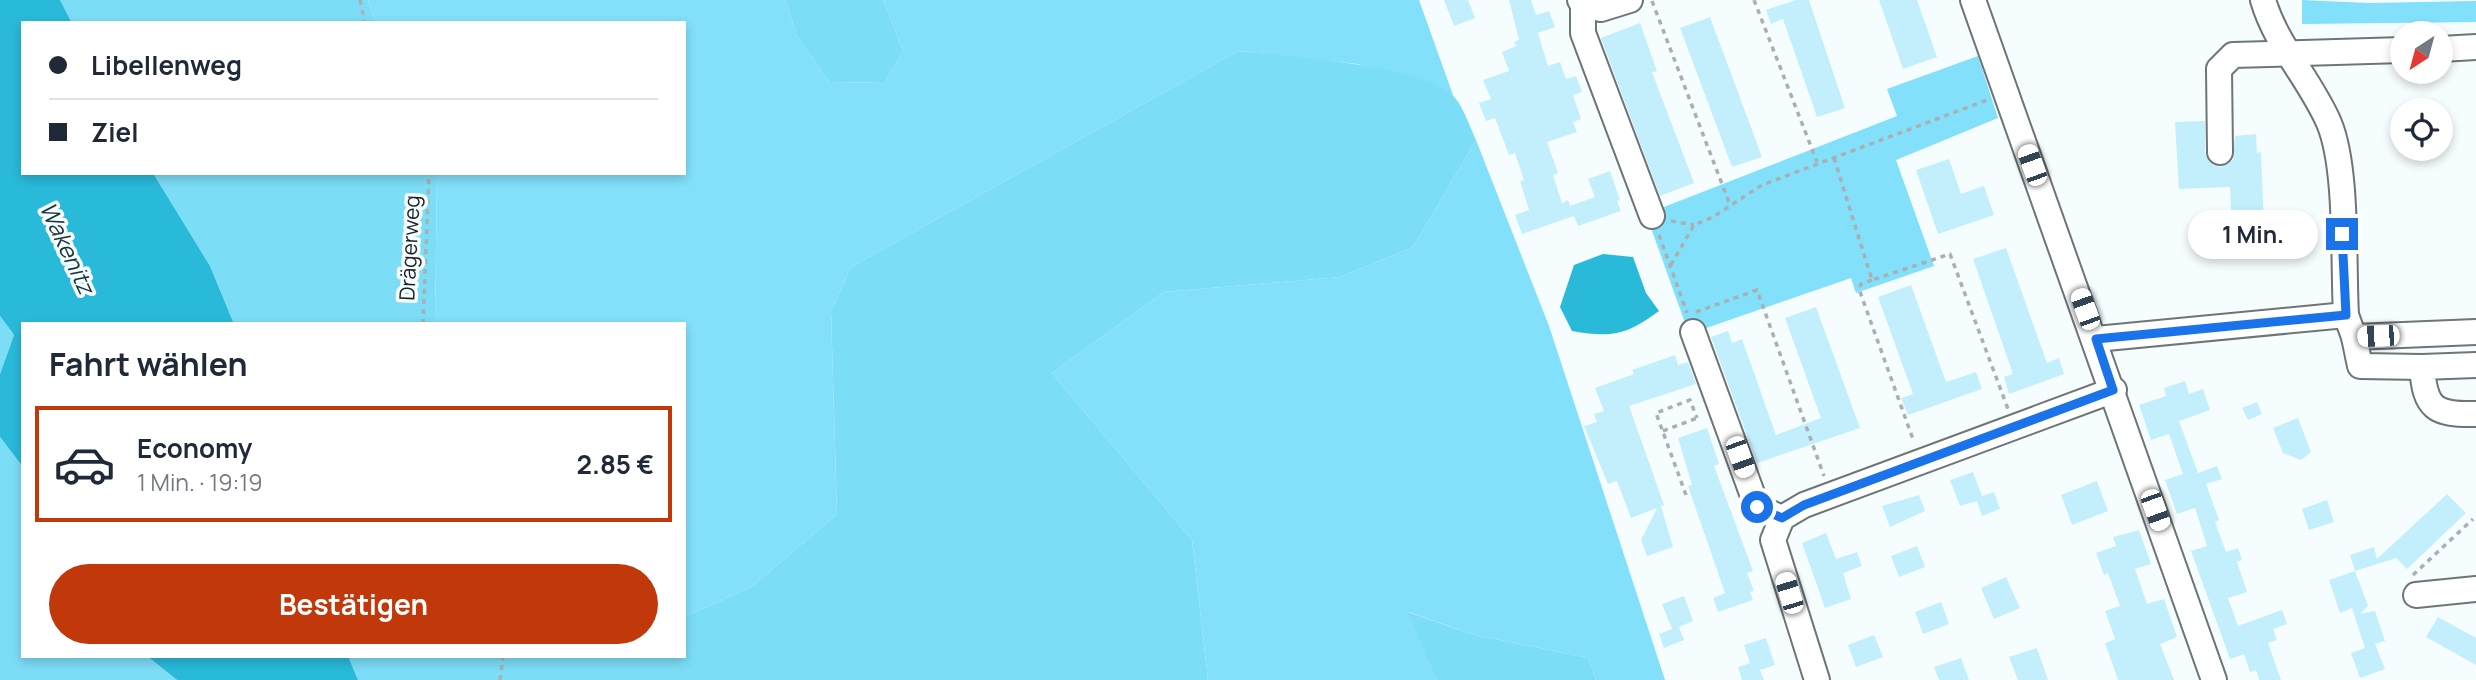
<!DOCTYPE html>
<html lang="de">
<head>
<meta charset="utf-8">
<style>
	:root { --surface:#fff; --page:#f2f2f3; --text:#1f2937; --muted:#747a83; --line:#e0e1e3; --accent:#c1380b }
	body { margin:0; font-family:Manrope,sans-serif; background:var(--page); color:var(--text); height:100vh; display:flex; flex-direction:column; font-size:26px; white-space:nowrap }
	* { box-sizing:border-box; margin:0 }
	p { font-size:23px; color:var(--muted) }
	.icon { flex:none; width:38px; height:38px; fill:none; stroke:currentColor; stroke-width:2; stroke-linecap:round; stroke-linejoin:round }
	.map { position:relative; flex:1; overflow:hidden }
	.sheet { position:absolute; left:21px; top:322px; width:665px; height:336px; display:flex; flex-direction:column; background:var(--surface); border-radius:0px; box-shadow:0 4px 10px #0003 }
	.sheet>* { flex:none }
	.hud { position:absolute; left:21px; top:21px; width:665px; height:154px; border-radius:0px; box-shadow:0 4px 10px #0003; display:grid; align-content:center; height:154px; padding:0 28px; background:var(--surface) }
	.needle { width:46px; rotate:216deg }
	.fabs { position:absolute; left:2390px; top:21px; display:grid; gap:14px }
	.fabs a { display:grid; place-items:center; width:63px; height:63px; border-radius:50%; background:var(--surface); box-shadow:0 4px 10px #0003; font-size:35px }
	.end { position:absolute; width:32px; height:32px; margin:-16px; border:9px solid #1a73e8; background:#fff; box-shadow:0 0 0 4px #fff }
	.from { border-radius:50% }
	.bubble { position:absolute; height:49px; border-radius:24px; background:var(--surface); box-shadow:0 4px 10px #0003; font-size:23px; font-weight:700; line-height:49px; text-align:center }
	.car { position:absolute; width:21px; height:42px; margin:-21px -10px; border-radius:9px; box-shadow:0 0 5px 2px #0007; background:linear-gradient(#fff 24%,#345 0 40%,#fff 0 76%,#345 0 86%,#fff 0) }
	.hud b { display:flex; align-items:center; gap:24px; height:66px; font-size:26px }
	.hud b+b { border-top:2px solid var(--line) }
	.hud i { width:18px; height:18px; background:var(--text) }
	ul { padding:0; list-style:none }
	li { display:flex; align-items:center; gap:21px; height:116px; margin:0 14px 10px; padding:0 14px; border:4px solid transparent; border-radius:0px }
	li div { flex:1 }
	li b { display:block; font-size:26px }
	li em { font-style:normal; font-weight:700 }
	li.current { border-color:var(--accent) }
	li>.icon { width:63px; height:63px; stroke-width:1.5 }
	h2 { padding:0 28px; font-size:32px; line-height:84px }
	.action { display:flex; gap:14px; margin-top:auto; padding:14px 28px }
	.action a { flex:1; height:80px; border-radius:42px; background:var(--accent); color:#fff; font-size:28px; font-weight:700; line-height:80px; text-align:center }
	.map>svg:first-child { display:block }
</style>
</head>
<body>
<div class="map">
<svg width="2476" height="680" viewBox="0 0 2476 680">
	<rect width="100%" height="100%" fill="#f6fdff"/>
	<g fill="#82e0fa">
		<polygon points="368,0 785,0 797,36 830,83 885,82 903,51 883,0 1419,0 1453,95 1427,82 1357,64 1238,51 851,267 831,311 837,514 751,587 684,617 684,324 435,324 437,173 684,173 684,23 376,23"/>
		<polygon points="2302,0 2369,3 2476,1 2476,22 2302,24"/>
		<polygon points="1978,56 1998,118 1896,160 1934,266 1856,293 1851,278 1689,334 1646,214 1897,116 1887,89"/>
		<polygon points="1476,140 1549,326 1665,680 1596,680 1588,658 1471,634 1409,612 1436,680 1208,680 1192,540 1052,373 1164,292 1340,277 1413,247"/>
	</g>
	<g fill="#7cddf7">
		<polygon points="60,0 368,0 376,23 72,23"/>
		<polygon points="785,0 883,0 903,51 885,82 830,83 797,36"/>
		<path d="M1238,51C1293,57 1406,63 1450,93C1462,102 1470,127 1476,140L1413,247L1340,277L1164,292L1052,373L1192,540L1208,680H358L348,656H684V617L751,587L837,514L831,311L851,267Z"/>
		<polygon points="153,173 437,173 435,324 234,324 210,266"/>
		<polygon points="0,316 14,335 0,374"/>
		<polygon points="0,437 23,467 23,656 147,656 177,680 0,680"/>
		<polygon points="1408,612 1471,634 1588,658 1596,680 1436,680"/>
	</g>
	<g fill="#29bada">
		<polygon points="0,0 60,0 72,23 23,23 23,173 153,173 210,266 234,324 23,324 23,467 0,437 0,374 14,335 0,316"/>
		<path d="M1603,254L1633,257L1646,293L1659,311C1626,335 1613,338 1572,331L1560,307L1574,265Z"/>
		<polygon points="147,656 348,656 358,680 177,680"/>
	</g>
	<g fill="#c3effc">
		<polygon points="1444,0 1468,0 1475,18 1454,26"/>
		<polygon points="1509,0 1531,0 1536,15 1549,11 1555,27 1538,33 1548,66 1560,62 1566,79 1576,76 1582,92 1573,95 1581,119 1573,122 1577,132 1547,142 1558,173 1553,175 1562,203 1568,200 1574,216 1522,234 1515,215 1529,210 1520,181 1524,180 1515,153 1509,155 1495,118 1486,121 1479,103 1491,99 1483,80 1509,71 1502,52 1516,46 1514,42 1519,40"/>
		<polygon points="1796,0 1809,0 1845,108 1817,117 1783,19 1771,24 1766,10"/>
		<polygon points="1879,0 1917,0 1937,57 1903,69"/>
		<polygon points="1710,17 1762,157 1732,167 1680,28"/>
		<polygon points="1640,23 1657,71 1652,72 1694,183 1660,196 1601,38"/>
		<polygon points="2205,121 2205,153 2213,165 2221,167 2233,160 2235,136 2256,134 2257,153 2261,152 2264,226 2232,228 2230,187 2179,189 2175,122"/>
		<polygon points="1949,159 1961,194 1984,186 1994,215 1938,234 1916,170"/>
		<polygon points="1610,171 1620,200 1617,201 1621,211 1578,226 1570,206 1595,197 1588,179"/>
		<polygon points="2006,248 2047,363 2059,358 2064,374 2009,394 2004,377 2013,374 1973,259"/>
		<polygon points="1911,285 1946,382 1976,372 1982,389 1908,415 1901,398 1913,394 1878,297"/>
		<polygon points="1816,307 1860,428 1757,463 1711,337 1728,331 1732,343 1742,339 1776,435 1821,418 1785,318"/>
		<polygon points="1675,355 1678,365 1688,362 1696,384 1629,406 1664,505 1661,506 1673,547 1647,556 1641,540 1657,508 1631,518 1617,481 1608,484 1584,426 1597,422 1594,414 1604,411 1595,388 1634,374 1632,370"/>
		<polygon points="2185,381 2189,394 2203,389 2210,410 2179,421 2198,473 2217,466 2222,479 2206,484 2219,520 2215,522 2226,552 2238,548 2242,560 2237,562 2247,592 2228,598 2238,626 2282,610 2287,624 2273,629 2277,640 2268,643 2281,680 2259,680 2256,670 2250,672 2244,654 2230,659 2191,551 2207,546 2195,508 2177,514 2165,480 2183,474 2169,434 2151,440 2139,405 2166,396 2164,388"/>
		<polygon points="2257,402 2262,414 2248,420 2242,408"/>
		<polygon points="2298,418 2311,452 2301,460 2283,453 2273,428"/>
		<polygon points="1707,428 1719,464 1714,466 1753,571 1747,573 1754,591 1750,592 1753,600 1718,612 1713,598 1725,593 1688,486 1692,485 1678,438"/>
		<polygon points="1973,472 1982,496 1994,492 2000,509 1982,516 1977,501 1960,506 1950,480"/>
		<polygon points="2097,481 2108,511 2072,525 2061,495"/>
		<polygon points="2447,494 2466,513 2407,569 2396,558 2355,571 2350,555 2374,547 2377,559"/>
		<polygon points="1919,495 1925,511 1890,527 1882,506"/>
		<polygon points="2327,500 2334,522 2309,530 2302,509"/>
		<polygon points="2139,530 2151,564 2135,569 2147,604 2164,599 2177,637 2160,644 2174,680 2118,680 2105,643 2115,639 2105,611 2120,606 2108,573 2104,575 2096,553 2116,546 2113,537"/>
		<polygon points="1826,533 1836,559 1857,552 1862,566 1843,573 1851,599 1825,608 1802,543"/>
		<polygon points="1917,546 1925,567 1899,577 1891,556"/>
		<polygon points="2355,571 2368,606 2360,614 2375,611 2385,641 2375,644 2385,669 2360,678 2351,653 2365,648 2352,608 2340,613 2329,580"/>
		<polygon points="2006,577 2020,608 1994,619 1981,588"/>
		<polygon points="1684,596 1693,621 1679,627 1684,640 1664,648 1659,634 1672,629 1662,604"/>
		<polygon points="1941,602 1949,624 1923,634 1915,612"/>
		<polygon points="2438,617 2476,638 2476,665 2426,637"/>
		<polygon points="1874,635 1883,657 1856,667 1848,645"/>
		<polygon points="1766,638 1775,665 1760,670 1764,680 1742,680 1738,667 1750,663 1744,645"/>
		<polygon points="2037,648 2048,680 2018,680 2009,657"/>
		<polygon points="1961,658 1969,680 1939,680 1934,667"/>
	</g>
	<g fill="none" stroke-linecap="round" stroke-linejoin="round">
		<g stroke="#6d7577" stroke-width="28">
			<g id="minor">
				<polyline points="1580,0 1583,5 1601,9 1630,0"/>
				<polyline points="1973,0 2214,680"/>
				<path d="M2263,0C2276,45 2311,81 2329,123C2348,168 2343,263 2346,315L2354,337"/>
				<polyline points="1583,5 1583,33 1652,216"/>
				<polyline points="2441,49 2476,47"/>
				<polyline points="2220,152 2219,69 2233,55 2403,50"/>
				<polyline points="1693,332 1757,507 1782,518"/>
				<polyline points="2096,339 2346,315"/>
				<path d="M2476,365L2422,367C2425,409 2435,415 2476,414"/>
				<polyline points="2422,367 2360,366 2354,337 2476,332"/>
				<polyline points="2416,595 2476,589"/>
				<polyline points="1817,680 1773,540 1782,518 1804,505 2114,390"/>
			</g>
		</g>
		<g stroke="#aab0b1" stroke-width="3.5" stroke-dasharray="5 5" stroke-linecap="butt">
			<polyline points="360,0 365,23"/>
			<polyline points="1754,0 1817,162"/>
			<polyline points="1652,1 1730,205"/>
			<polyline points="1834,158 1872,280 1950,254 2008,409"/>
			<polyline points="1671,221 1694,225"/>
			<polyline points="1659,235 1687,313"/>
			<polyline points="1671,265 1694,225 1713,217 1762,185 1987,100"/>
			<polyline points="1872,280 1861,284 1859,289 1914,442"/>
			<polyline points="1696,312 1757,290 1824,476"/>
			<polyline points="423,324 429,173"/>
			<polyline points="1663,431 1697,418"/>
			<polyline points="1686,495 1656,413 1690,400 1697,418"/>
			<polyline points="2413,575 2473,519"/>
			<polyline points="500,680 503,656"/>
		</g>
		<use href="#minor" stroke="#fff" stroke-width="24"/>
	</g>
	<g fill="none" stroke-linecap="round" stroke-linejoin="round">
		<polyline stroke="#1a73e8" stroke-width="9" points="1757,507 1782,518 1804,505 2113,390 2096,339 2346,315 2342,234"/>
	</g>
	<g text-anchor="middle" stroke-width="7" stroke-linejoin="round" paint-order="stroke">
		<g font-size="21" fill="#1d1f20" stroke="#f6fdff">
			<text transform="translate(410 248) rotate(-87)" y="7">Drägerweg</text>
		</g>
		<g font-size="23" font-style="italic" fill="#1b3238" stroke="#f6fdff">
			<text transform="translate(67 248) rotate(65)" y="8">Wakenitz</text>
		</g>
	</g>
</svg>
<div class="fabs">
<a><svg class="needle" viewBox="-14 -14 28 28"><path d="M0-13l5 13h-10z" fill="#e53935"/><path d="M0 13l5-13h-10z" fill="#747a83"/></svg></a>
<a><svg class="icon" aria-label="locate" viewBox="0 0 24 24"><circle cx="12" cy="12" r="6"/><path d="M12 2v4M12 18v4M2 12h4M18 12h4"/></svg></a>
</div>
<i class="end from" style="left:1757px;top:507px"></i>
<i class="end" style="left:2342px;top:234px"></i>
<div class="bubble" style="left:2188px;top:210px;width:130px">1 Min.</div>
<i class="car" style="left:2032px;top:165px;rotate:340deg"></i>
<i class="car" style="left:2085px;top:309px;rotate:340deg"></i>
<i class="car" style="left:2378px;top:336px;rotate:268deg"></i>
<i class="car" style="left:1740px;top:457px;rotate:160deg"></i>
<i class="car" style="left:2155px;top:510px;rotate:160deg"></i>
<i class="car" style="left:1789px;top:593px;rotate:343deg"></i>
<div class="hud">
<b><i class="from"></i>Libellenweg</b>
<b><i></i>Ziel</b>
</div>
<section class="sheet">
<h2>Fahrt wählen</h2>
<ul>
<li class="current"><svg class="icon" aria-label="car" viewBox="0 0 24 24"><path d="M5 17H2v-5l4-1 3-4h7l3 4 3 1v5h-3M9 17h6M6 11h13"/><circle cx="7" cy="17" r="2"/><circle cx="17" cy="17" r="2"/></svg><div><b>Economy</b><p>1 Min. · 19:19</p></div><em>2.85 €</em></li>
</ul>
<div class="action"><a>Bestätigen</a></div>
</section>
</div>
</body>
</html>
